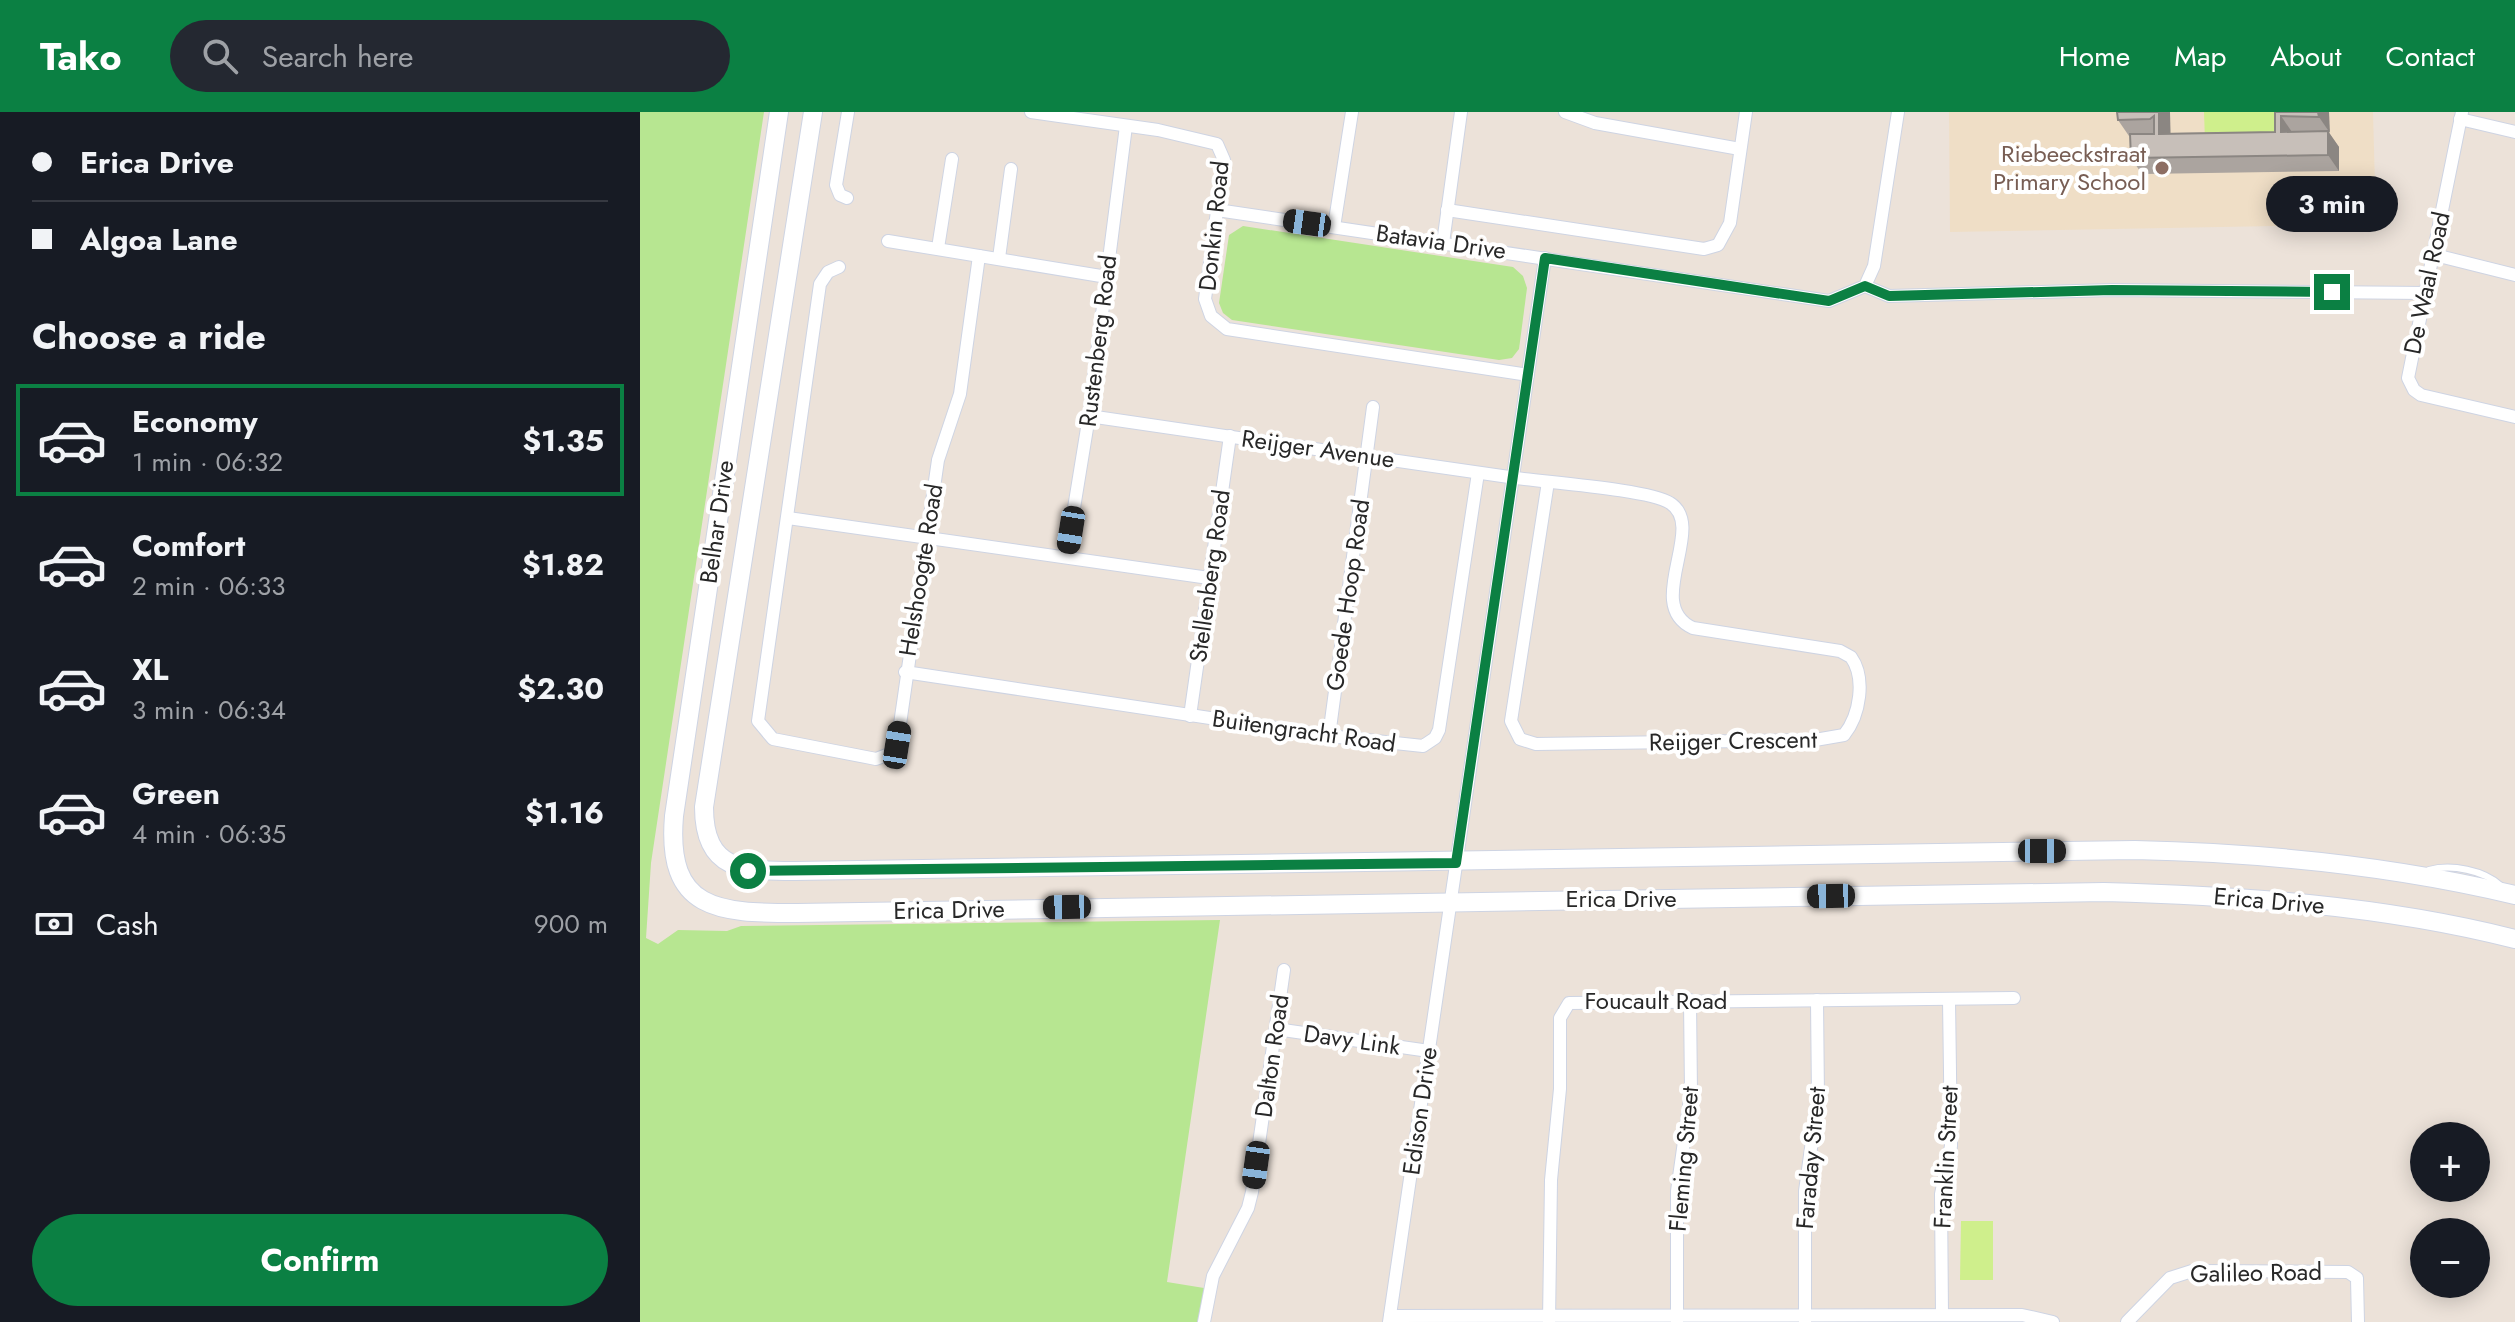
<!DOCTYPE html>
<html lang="en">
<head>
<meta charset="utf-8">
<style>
	:root { --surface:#171b24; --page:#242831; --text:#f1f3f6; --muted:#9ea1a6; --line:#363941; --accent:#0b8043 }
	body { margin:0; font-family:Jost,sans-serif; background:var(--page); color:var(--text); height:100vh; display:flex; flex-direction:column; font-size:30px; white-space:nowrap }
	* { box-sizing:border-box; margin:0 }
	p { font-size:26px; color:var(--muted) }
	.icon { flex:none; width:44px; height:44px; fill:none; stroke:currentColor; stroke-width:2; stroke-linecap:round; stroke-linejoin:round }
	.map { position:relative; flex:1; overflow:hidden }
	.drawer { display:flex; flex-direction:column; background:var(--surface); width:640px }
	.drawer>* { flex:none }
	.banner { display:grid; align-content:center; height:176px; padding:0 32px; background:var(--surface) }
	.fabs { position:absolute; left:1770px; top:1010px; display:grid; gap:16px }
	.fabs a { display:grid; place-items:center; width:80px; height:80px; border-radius:50%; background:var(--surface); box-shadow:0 4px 20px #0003; font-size:40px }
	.end { position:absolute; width:36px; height:36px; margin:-18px; border:10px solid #0b8043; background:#fff; box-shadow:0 0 0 4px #fff }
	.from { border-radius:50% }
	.bubble { position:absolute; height:56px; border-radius:28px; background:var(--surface); box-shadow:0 4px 20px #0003; font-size:26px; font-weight:700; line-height:56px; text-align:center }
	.car { position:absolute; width:24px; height:48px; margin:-24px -12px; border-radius:10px; box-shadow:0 0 6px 2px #0007; background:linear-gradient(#222 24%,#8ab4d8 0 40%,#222 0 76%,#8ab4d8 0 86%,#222 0) }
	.banner b { display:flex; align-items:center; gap:28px; height:76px; font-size:30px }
	.banner b+b { border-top:2px solid var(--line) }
	.banner i { width:20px; height:20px; background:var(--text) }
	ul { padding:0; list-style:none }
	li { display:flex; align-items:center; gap:24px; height:112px; margin:0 16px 12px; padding:0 16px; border:4px solid transparent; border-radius:0px }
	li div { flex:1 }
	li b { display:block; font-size:30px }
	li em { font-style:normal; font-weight:700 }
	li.on { border-color:var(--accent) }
	li>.icon { width:72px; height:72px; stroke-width:1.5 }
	h2 { padding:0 32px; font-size:36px; line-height:96px }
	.pay { display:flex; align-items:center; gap:20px; height:88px; padding:0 32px; font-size:30px }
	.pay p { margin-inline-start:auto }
	.action { display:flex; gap:16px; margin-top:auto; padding:16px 32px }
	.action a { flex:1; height:92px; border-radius:48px; background:var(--accent); color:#fff; font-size:32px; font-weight:700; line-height:92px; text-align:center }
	header { display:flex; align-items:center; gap:48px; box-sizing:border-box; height:112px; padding:0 40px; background:var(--accent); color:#fff }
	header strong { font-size:38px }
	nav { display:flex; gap:44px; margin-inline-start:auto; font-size:28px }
	.search { width:560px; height:72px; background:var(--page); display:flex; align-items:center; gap:20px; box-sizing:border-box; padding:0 28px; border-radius:44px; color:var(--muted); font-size:30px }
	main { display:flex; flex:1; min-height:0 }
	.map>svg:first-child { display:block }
</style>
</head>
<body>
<header>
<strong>Tako</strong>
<div class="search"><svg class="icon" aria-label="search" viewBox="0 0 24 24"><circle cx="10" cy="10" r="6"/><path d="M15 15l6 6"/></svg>Search here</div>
<nav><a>Home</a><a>Map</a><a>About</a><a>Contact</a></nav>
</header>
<main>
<section class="drawer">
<div class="banner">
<b><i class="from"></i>Erica Drive</b>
<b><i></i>Algoa Lane</b>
</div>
<h2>Choose a ride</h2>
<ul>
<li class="on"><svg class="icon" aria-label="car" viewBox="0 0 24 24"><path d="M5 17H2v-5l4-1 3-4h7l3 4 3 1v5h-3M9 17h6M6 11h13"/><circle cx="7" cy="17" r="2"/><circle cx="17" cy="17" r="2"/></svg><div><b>Economy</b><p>1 min · 06:32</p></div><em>$1.35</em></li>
<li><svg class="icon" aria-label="car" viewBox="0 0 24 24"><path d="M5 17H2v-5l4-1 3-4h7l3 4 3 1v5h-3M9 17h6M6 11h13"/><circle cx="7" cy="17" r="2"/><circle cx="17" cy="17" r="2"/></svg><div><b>Comfort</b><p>2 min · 06:33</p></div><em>$1.82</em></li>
<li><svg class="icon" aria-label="car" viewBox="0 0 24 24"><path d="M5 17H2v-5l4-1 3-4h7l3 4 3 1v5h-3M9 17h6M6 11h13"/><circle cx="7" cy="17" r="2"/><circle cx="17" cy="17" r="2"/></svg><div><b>XL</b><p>3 min · 06:34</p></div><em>$2.30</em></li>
<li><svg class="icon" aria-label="car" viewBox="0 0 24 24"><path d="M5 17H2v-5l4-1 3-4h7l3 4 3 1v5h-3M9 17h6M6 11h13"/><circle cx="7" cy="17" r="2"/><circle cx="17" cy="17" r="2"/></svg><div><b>Green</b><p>4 min · 06:35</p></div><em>$1.16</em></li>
</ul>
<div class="pay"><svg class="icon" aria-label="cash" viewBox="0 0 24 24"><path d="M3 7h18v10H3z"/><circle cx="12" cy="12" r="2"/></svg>Cash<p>900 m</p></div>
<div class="action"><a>Confirm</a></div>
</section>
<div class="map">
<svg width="1875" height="1210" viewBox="0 0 1875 1210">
	<rect width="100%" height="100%" fill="#ece2d9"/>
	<polygon fill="#efdec6" points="1309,0 1733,0 1736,112 1310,120"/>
	<g fill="#b7e691">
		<polygon points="0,0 124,0 11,751 6,826 18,832 38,818 87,819 101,814 580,808 527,1170 564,1176 559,1210 0,1210"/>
		<polygon points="603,114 873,155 883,164 887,176 879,237 872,246 859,248 592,208 583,201 579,191 589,123"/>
	</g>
	<g fill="#cfef8c">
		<polygon points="1564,0 1637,0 1637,28 1565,29"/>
		<polygon points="1321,1109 1353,1109 1353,1168 1320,1168"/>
	</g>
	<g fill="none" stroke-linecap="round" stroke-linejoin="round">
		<g stroke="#ced4e3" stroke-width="8">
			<path id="service" d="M1789,758C1811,752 1844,758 1861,774"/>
		</g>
		<g stroke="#ced4e3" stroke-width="14">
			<g id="minor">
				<polyline points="391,0 518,18 577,32 584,48 565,187 571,204 587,217 888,263"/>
				<polyline points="925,0 955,11 1100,37"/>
				<polyline points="1822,0 1768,266 1774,278 1781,283 1875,305"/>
				<polyline points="1820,7 1875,20"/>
				<polyline points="207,86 200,83 196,73 208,0"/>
				<polyline points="577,98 1189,189 1225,174 1234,154 1258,0"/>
				<polyline points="807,98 1064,137 1078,133 1090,111 1106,0"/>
				<polyline points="694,115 712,0"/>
				<polyline points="248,129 467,165"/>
				<polyline points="803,131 821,0"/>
				<polyline points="298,136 312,47"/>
				<polyline points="1795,143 1875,163"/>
				<polyline points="359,146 371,57"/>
				<polyline points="199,155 188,160 180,172 118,609 133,627 236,647 249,642 257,633 298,348 320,282 339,144"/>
				<polyline points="1225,174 1249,184 1472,178 1786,181"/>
				<path d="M449,304C589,324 729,346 869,365C900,370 1009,377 1030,391C1068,415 1002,493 1053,516L1200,539L1211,545C1226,566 1220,603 1204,623L1175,628L896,632L880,627L871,609L908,370"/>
				<polyline points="148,406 569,466"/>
				<polyline points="426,445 449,304 486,14"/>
				<polyline points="265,560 689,624 783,634 795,626 799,618 838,361"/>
				<polyline points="550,604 590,324"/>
				<polyline points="689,624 733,295"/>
				<polyline points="636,917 789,939"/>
				<polyline points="1302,1203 1301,1082 1311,1034 1309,887"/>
				<polyline points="750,1204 1382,1203 1413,1210"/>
				<polyline points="564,1210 573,1164 608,1096 612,1080 644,858"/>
				<polyline points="749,1210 905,146"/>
				<polyline points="909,1210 911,1068 920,977 920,906 929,891 1374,886"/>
				<polyline points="1037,1210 1037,1079 1051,980 1050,888"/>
				<polyline points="1165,1210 1165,1079 1178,986 1177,888"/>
				<polyline points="1487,1210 1530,1166 1552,1159 1708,1160 1717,1166 1718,1210"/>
			</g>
		</g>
		<g stroke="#ced4e3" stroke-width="20">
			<g id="secondary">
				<path d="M139,0L34,704C26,799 78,801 157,801L1464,780C1602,784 1741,793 1875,827"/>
				<path d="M173,0L64,695C64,759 103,759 155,759L1495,738C1624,741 1750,753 1875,783"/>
			</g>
		</g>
		<use href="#service" stroke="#fff" stroke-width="6"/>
		<use href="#minor" stroke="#fff" stroke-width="12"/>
		<use href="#secondary" stroke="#fff" stroke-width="18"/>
	</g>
	<polygon fill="#aba49f" points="1477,0 1530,0 1530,21 1635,20 1635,0 1689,0 1689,21 1699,35 1699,59 1502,62 1491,46 1491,24 1489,24 1478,8"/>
	<g fill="#8b8682">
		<polygon points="1519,0 1530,0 1531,38 1519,22"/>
		<polygon points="1678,0 1689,0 1690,21 1679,5"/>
		<polygon points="1641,4 1652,20 1641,20"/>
		<polygon points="1688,19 1699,35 1699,59 1688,43"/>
	</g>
	<polygon fill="#c7bfb9" stroke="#8b8682" stroke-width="2" points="1477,0 1519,0 1519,22 1635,20 1635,0 1678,0 1679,5 1641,4 1641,20 1688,19 1688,43 1491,46 1490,22 1514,22 1514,4 1510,7 1478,8"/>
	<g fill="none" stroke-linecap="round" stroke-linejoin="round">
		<polyline stroke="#0b8043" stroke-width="10" points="108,759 816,751 905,146 1189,189 1225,174 1249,184 1472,178 1692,180"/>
	</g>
	<circle fill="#8d6e63" stroke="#fff" stroke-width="3" cx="1522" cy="56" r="8"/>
	<g text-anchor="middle" stroke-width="8" stroke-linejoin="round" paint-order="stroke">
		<g font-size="24" fill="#785e54" stroke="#fff" text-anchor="end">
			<text x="1506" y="50">Riebeeckstraat<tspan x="1506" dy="28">Primary School</tspan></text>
		</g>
		<g font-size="24" fill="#282828" stroke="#fff">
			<text transform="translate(574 114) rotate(-84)" y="8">Donkin Road</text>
			<text transform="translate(801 130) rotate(8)" y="8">Batavia Drive</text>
			<text transform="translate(1787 171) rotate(-78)" y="8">De Waal Road</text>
			<text transform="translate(458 229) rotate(-83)" y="8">Rustenberg Road</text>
			<text transform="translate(678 337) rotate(8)" y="8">Reijger Avenue</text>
			<text transform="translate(77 410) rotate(-82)" y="8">Belhar Drive</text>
			<text transform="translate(281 458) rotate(-81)" y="8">Helshoogte Road</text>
			<text transform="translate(570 464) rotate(-82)" y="8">Stellenberg Road</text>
			<text transform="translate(708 483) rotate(-82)" y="8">Goede Hoop Road</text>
			<text transform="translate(664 619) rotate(8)" y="8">Buitengracht Road</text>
			<text transform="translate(1093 629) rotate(-1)" y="8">Reijger Crescent</text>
			<text x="981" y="795">Erica Drive</text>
			<text transform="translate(1629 789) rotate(5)" y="8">Erica Drive</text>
			<text transform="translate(309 798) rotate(-1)" y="8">Erica Drive</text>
			<text x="1016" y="897">Foucault Road</text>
			<text transform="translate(712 928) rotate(8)" y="8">Davy Link</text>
			<text transform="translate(632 944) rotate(-82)" y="8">Dalton Road</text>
			<text transform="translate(780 999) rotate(-82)" y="8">Edison Drive</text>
			<text transform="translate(1306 1045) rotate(-87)" y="8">Franklin Street</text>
			<text transform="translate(1171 1046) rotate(-85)" y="8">Faraday Street</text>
			<text transform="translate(1044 1047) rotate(-85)" y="8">Fleming Street</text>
			<text transform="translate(1616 1161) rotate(-1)" y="8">Galileo Road</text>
		</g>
	</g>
</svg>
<div class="fabs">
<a>+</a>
<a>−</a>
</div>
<i class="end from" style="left:108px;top:759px"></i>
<i class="end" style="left:1692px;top:180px"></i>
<div class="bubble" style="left:1626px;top:64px;width:132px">3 min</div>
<i class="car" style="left:667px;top:111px;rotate:278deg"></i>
<i class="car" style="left:431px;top:418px;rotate:189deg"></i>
<i class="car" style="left:257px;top:633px;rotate:9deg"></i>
<i class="car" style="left:1402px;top:739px;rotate:90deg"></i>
<i class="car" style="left:1191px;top:784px;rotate:269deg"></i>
<i class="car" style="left:427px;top:795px;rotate:269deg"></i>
<i class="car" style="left:616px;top:1053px;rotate:188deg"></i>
</div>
</main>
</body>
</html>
